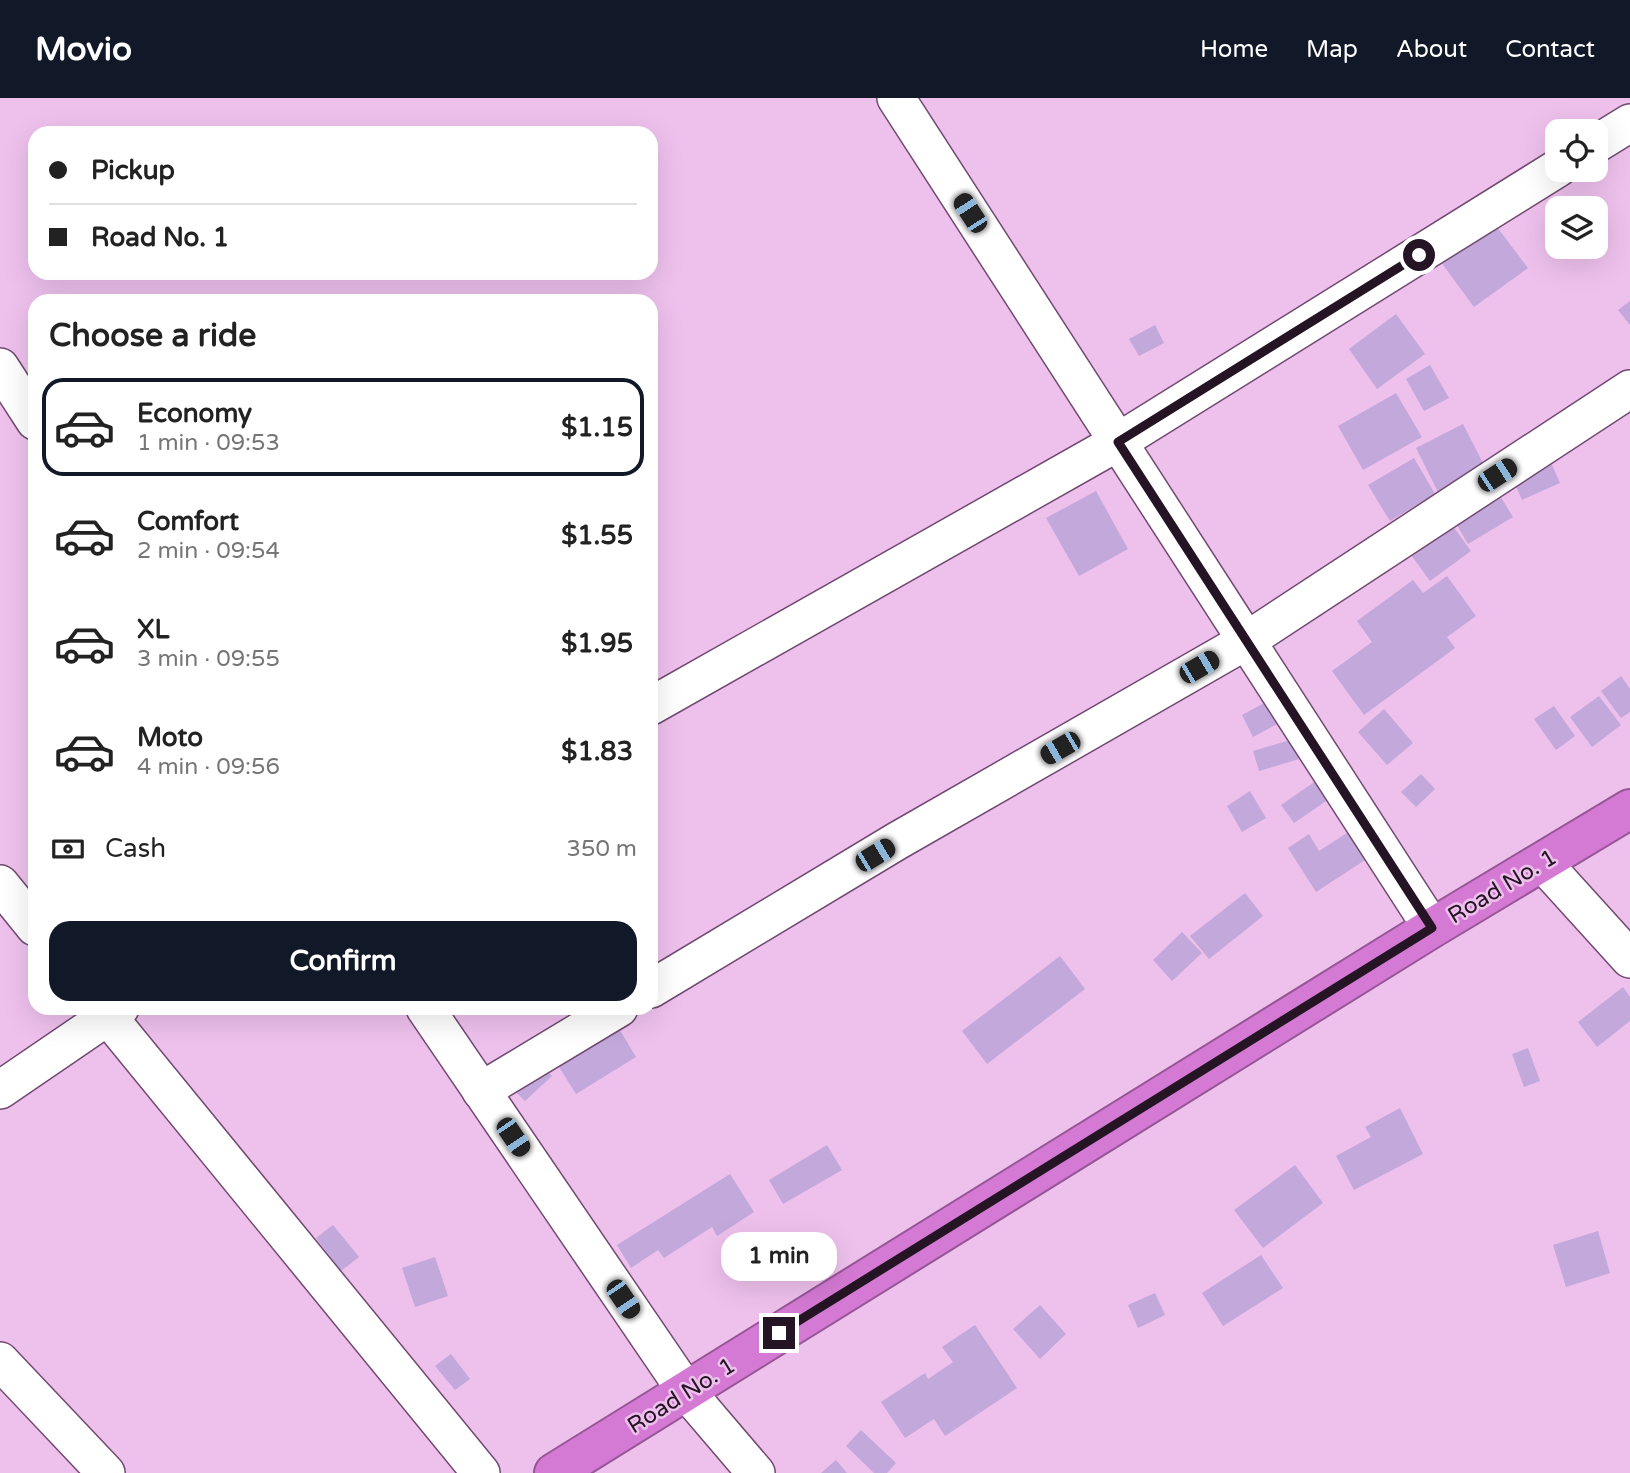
<!DOCTYPE html>
<html lang="en">
<head>
<meta charset="utf-8">
<style>
	:root { --surface:#fff; --page:#f2f2f2; --text:#222; --muted:#767676; --line:#e0e0e0; --accent:#111827 }
	body { margin:0; font-family:"Varela Round",sans-serif; background:var(--page); color:var(--text); height:100vh; display:flex; flex-direction:column; font-size:26px; white-space:nowrap }
	* { box-sizing:border-box; margin:0 }
	p { font-size:23px; color:var(--muted) }
	.icon { flex:none; width:38px; height:38px; fill:none; stroke:currentColor; stroke-width:2; stroke-linecap:round; stroke-linejoin:round }
	.map { position:relative; flex:1; overflow:hidden }
	.details { position:absolute; left:28px; top:196px; width:630px; height:721px; display:flex; flex-direction:column; background:var(--surface); border-radius:21px; box-shadow:0 7px 28px #0002 }
	.details>* { flex:none }
	.banner { position:absolute; left:28px; top:28px; width:630px; height:154px; border-radius:21px; box-shadow:0 7px 28px #0002; display:grid; align-content:center; height:154px; padding:0 21px; background:var(--surface) }
	.buttons { position:absolute; left:1545px; top:21px; display:grid; gap:14px }
	.buttons a { display:grid; place-items:center; width:63px; height:63px; border-radius:14px; background:var(--surface); box-shadow:0 7px 28px #0002; font-size:35px }
	.end { position:absolute; width:32px; height:32px; margin:-16px; border:9px solid #241424; background:#fff; box-shadow:0 0 0 4px #fff }
	.from { border-radius:50% }
	.bubble { position:absolute; height:49px; border-radius:21px; background:var(--surface); box-shadow:0 7px 28px #0002; font-size:23px; font-weight:800; line-height:49px; text-align:center }
	.car { position:absolute; width:21px; height:42px; margin:-21px -10px; border-radius:9px; box-shadow:0 0 5px 2px #0007; background:linear-gradient(#222 24%,#8ab4d8 0 40%,#222 0 76%,#8ab4d8 0 86%,#222 0) }
	.banner b { display:flex; align-items:center; gap:24px; height:66px; font-size:26px }
	.banner b+b { border-top:2px solid var(--line) }
	.banner i { width:18px; height:18px; background:var(--text) }
	ul { padding:0; list-style:none }
	li { display:flex; align-items:center; gap:21px; height:98px; margin:0 14px 10px; padding:0 7px; border:4px solid transparent; border-radius:21px }
	li div { flex:1 }
	li b { display:block; font-size:26px }
	li em { font-style:normal; font-weight:800 }
	li.current { border-color:var(--accent) }
	li>.icon { width:63px; height:63px; stroke-width:1.5 }
	h2 { padding:0 21px; font-size:32px; line-height:84px }
	.pay { display:flex; align-items:center; gap:18px; height:77px; padding:0 21px; font-size:26px }
	.pay p { margin-inline-start:auto }
	.button { display:flex; gap:14px; margin-top:auto; padding:14px 21px }
	.button a { flex:1; height:80px; border-radius:21px; background:var(--accent); color:#fff; font-size:28px; font-weight:800; line-height:80px; text-align:center }
	header { display:flex; align-items:center; gap:42px; box-sizing:border-box; height:98px; padding:0 35px; background:var(--accent); color:#fff }
	header strong { font-size:33px }
	nav { display:flex; gap:38px; margin-inline-start:auto; font-size:24px }
	.map>svg:first-child { display:block }
</style>
</head>
<body>
<header>
<strong>Movio</strong>
<nav><a>Home</a><a>Map</a><a>About</a><a>Contact</a></nav>
</header>
<div class="map">
<svg width="1630" height="1375" viewBox="0 0 1630 1375">
	<rect width="100%" height="100%" fill="#eec1ed"/>
	<g fill="#c2a8db">
		<polygon points="1491,121 1528,170 1474,209 1438,160"/>
		<polygon points="1630,203 1630,227 1618,212"/>
		<polygon points="1396,216 1425,256 1377,291 1349,251"/>
		<polygon points="1155,227 1164,245 1139,258 1129,241"/>
		<polygon points="1430,267 1449,300 1424,313 1406,281"/>
		<polygon points="1396,295 1422,339 1363,372 1338,328"/>
		<polygon points="1463,326 1485,369 1438,394 1416,350"/>
		<polygon points="1545,351 1560,385 1522,402 1507,368"/>
		<polygon points="1414,360 1435,396 1390,423 1368,387"/>
		<polygon points="1494,388 1513,419 1468,446 1450,415"/>
		<polygon points="1096,393 1128,451 1079,478 1046,420"/>
		<polygon points="1444,416 1471,453 1430,483 1403,446"/>
		<polygon points="1447,478 1476,518 1447,539 1455,550 1364,617 1332,573 1372,544 1357,523 1413,482 1423,495"/>
		<polygon points="1621,578 1630,591 1630,614 1621,620 1601,593"/>
		<polygon points="1599,598 1621,627 1592,649 1570,619"/>
		<polygon points="1275,599 1286,621 1253,639 1242,617"/>
		<polygon points="1554,608 1575,638 1556,652 1534,621"/>
		<polygon points="1384,611 1413,645 1387,667 1358,634"/>
		<polygon points="1300,639 1306,659 1259,673 1253,653"/>
		<polygon points="1421,676 1435,691 1416,709 1401,694"/>
		<polygon points="1323,678 1335,697 1294,725 1281,707"/>
		<polygon points="1250,693 1266,720 1242,734 1227,708"/>
		<polygon points="1367,722 1385,749 1316,794 1288,750 1309,736 1319,753"/>
		<polygon points="1245,795 1263,818 1209,861 1190,838"/>
		<polygon points="1182,834 1202,855 1172,883 1153,862"/>
		<polygon points="1060,858 1085,891 987,966 962,933"/>
		<polygon points="1623,889 1630,899 1630,923 1597,949 1578,924"/>
		<polygon points="615,924 636,959 576,996 554,961"/>
		<polygon points="1528,950 1540,983 1524,989 1512,956"/>
		<polygon points="542,968 552,978 525,1003 515,993"/>
		<polygon points="1400,1010 1423,1056 1354,1092 1336,1058 1371,1039 1365,1029"/>
		<polygon points="827,1047 842,1072 783,1106 769,1082"/>
		<polygon points="1295,1067 1323,1105 1263,1150 1234,1112"/>
		<polygon points="730,1076 754,1114 717,1138 712,1129 664,1160 658,1152 631,1170 617,1147"/>
		<polygon points="333,1127 359,1159 341,1173 316,1140"/>
		<polygon points="1598,1133 1610,1175 1566,1189 1553,1147"/>
		<polygon points="1261,1157 1283,1190 1223,1228 1202,1195"/>
		<polygon points="435,1159 448,1198 415,1209 402,1170"/>
		<polygon points="1155,1195 1165,1217 1138,1230 1128,1207"/>
		<polygon points="1040,1207 1066,1236 1040,1261 1013,1231"/>
		<polygon points="975,1227 1017,1290 945,1338 934,1321 905,1340 881,1304 925,1275 928,1281 953,1264 942,1249"/>
		<polygon points="451,1256 470,1281 455,1292 435,1268"/>
		<polygon points="861,1332 896,1365 887,1375 874,1375 846,1348"/>
		<polygon points="836,1362 847,1375 821,1375"/>
	</g>
	<g fill="none" stroke-linecap="round" stroke-linejoin="round">
		<g stroke="#714a71" stroke-width="40">
			<g id="street">
				<polyline points="896,0 1432,830"/>
				<polyline points="1596,46 1630,25"/>
				<polyline points="0,269 35,323"/>
				<polyline points="651,608 1118,344 1558,70"/>
				<polyline points="1542,764 1630,861"/>
				<polyline points="0,786 35,829"/>
				<polyline points="651,891 897,743 1246,543 1630,291"/>
				<polyline points="101,910 481,1375"/>
				<polyline points="425,910 686,1293 756,1375"/>
				<polyline points="0,992 120,910"/>
				<polyline points="481,993 619,910"/>
				<polyline points="0,1263 106,1375"/>
			</g>
		</g>
		<g stroke="#965696" stroke-width="42">
			<polyline id="highway" points="554,1375 1432,830 1630,711"/>
		</g>
		<use href="#street" stroke="#fff" stroke-width="37"/>
		<use href="#highway" stroke="#d479d4" stroke-width="38"/>
	</g>
	<g fill="none" stroke-linecap="round" stroke-linejoin="round">
		<polyline stroke="#241424" stroke-width="9" points="779,1235 1432,830 1118,344 1419,157"/>
	</g>
	<g text-anchor="middle" stroke-width="5" stroke-linejoin="round" paint-order="stroke">
		<g font-size="23" fill="#241424" stroke="#eec1ed">
			<text transform="translate(1502 788) rotate(-31)" y="8">Road No. 1</text>
			<text transform="translate(681 1297) rotate(-32)" y="8">Road No. 1</text>
		</g>
	</g>
</svg>
<div class="buttons">
<a><svg class="icon" aria-label="locate" viewBox="0 0 24 24"><circle cx="12" cy="12" r="6"/><path d="M12 2v4M12 18v4M2 12h4M18 12h4"/></svg></a>
<a><svg class="icon" aria-label="layers" viewBox="0 0 24 24"><path d="M12 4l9 5-9 5-9-5zM3 14l9 5 9-5"/></svg></a>
</div>
<i class="end from" style="left:1419px;top:157px"></i>
<i class="end" style="left:779px;top:1235px"></i>
<div class="bubble" style="left:721px;top:1134px;width:116px">1 min</div>
<i class="car" style="left:970px;top:115px;rotate:327deg"></i>
<i class="car" style="left:1497px;top:377px;rotate:57deg"></i>
<i class="car" style="left:1199px;top:569px;rotate:60deg"></i>
<i class="car" style="left:1060px;top:650px;rotate:240deg"></i>
<i class="car" style="left:875px;top:757px;rotate:59deg"></i>
<i class="car" style="left:513px;top:1039px;rotate:146deg"></i>
<i class="car" style="left:623px;top:1201px;rotate:146deg"></i>
<div class="banner">
<b><i class="from"></i>Pickup</b>
<b><i></i>Road No. 1</b>
</div>
<section class="details">
<h2>Choose a ride</h2>
<ul>
<li class="current"><svg class="icon" aria-label="car" viewBox="0 0 24 24"><path d="M5 17H2v-5l4-1 3-4h7l3 4 3 1v5h-3M9 17h6M6 11h13"/><circle cx="7" cy="17" r="2"/><circle cx="17" cy="17" r="2"/></svg><div><b>Economy</b><p>1 min · 09:53</p></div><em>$1.15</em></li>
<li><svg class="icon" aria-label="car" viewBox="0 0 24 24"><path d="M5 17H2v-5l4-1 3-4h7l3 4 3 1v5h-3M9 17h6M6 11h13"/><circle cx="7" cy="17" r="2"/><circle cx="17" cy="17" r="2"/></svg><div><b>Comfort</b><p>2 min · 09:54</p></div><em>$1.55</em></li>
<li><svg class="icon" aria-label="car" viewBox="0 0 24 24"><path d="M5 17H2v-5l4-1 3-4h7l3 4 3 1v5h-3M9 17h6M6 11h13"/><circle cx="7" cy="17" r="2"/><circle cx="17" cy="17" r="2"/></svg><div><b>XL</b><p>3 min · 09:55</p></div><em>$1.95</em></li>
<li><svg class="icon" aria-label="car" viewBox="0 0 24 24"><path d="M5 17H2v-5l4-1 3-4h7l3 4 3 1v5h-3M9 17h6M6 11h13"/><circle cx="7" cy="17" r="2"/><circle cx="17" cy="17" r="2"/></svg><div><b>Moto</b><p>4 min · 09:56</p></div><em>$1.83</em></li>
</ul>
<div class="pay"><svg class="icon" aria-label="cash" viewBox="0 0 24 24"><path d="M3 7h18v10H3z"/><circle cx="12" cy="12" r="2"/></svg>Cash<p>350 m</p></div>
<div class="button"><a>Confirm</a></div>
</section>
</div>
</body>
</html>
